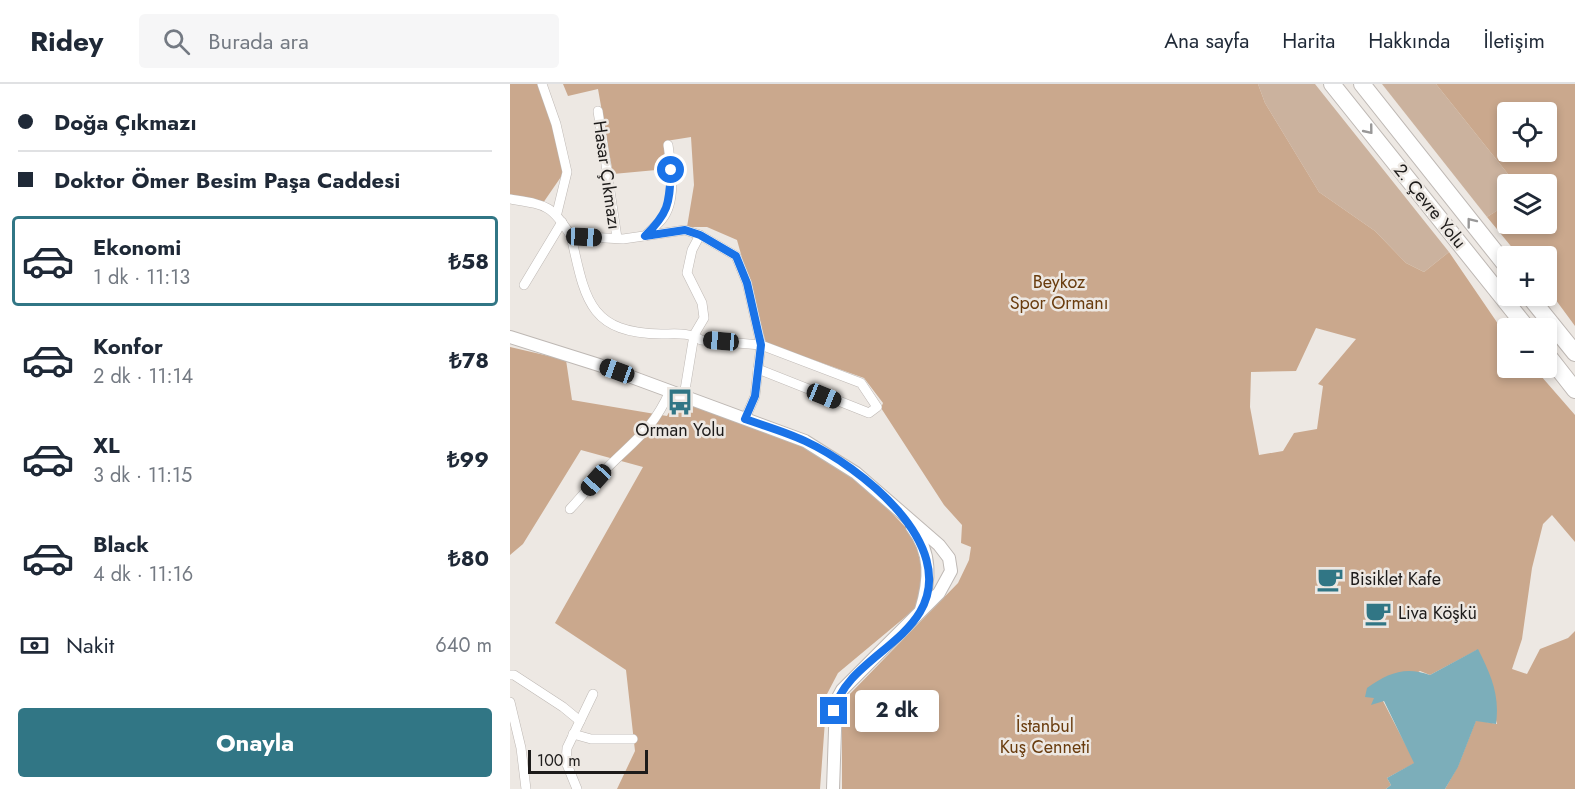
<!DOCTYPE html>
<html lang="tr">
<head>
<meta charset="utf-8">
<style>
	:root { --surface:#fff; --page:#f6f6f7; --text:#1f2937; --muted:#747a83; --line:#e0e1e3; --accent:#317685 }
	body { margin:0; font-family:Jost,sans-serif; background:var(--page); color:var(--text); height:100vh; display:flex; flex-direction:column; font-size:22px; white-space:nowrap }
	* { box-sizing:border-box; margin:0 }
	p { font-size:20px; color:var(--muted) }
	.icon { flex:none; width:33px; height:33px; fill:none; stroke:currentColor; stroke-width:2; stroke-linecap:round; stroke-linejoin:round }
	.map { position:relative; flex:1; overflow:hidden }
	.details { display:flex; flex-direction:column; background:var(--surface); width:510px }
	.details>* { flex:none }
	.guide { display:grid; align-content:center; height:132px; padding:0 18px; background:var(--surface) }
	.controls { position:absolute; left:987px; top:18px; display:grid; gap:12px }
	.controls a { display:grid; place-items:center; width:60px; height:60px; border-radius:6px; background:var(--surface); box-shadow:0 3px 9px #0003; font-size:30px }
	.scale { position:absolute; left:18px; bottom:15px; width:120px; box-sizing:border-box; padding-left:6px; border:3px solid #1d1b1a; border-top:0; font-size:16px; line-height:21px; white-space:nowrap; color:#1d1b1a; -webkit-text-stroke:4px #ede8e3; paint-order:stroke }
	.end { position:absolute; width:27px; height:27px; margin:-14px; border:8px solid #1a73e8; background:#fff; box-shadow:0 0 0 3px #fff }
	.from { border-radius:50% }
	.bubble { position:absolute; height:42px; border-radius:6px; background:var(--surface); box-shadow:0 3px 9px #0003; font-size:20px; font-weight:700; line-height:42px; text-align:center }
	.car { position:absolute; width:18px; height:36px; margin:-18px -9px; border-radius:8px; box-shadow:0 0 4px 2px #0007; background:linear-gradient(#222 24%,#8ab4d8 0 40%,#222 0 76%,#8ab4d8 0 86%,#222 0) }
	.guide b { display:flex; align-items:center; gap:21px; height:57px; font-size:22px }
	.guide b+b { border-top:2px solid var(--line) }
	.guide i { width:15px; height:15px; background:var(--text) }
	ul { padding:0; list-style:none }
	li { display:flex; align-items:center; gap:18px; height:90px; margin:0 12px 9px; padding:0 6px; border:3px solid transparent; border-radius:6px }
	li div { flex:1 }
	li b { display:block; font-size:22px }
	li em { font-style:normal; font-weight:700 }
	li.active { border-color:var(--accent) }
	li>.icon { width:54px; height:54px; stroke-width:1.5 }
	.pay { display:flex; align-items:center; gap:15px; height:66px; padding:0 18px; font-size:22px }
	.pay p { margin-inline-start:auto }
	.button { display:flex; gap:12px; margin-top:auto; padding:12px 18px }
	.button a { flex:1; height:69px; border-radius:6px; background:var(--accent); color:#fff; font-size:24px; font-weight:700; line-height:69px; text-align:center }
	header { display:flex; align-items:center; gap:36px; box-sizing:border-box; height:84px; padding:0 30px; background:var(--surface); border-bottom:2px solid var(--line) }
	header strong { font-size:28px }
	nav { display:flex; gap:33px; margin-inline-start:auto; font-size:21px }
	.search { width:420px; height:54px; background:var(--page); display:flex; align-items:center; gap:15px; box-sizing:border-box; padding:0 21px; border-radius:6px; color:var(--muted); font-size:22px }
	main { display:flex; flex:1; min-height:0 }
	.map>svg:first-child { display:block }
</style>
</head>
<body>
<header>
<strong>Ridey</strong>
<div class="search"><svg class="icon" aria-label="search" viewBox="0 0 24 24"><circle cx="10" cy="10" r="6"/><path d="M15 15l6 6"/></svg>Burada ara</div>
<nav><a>Ana sayfa</a><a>Harita</a><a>Hakkında</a><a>İletişim</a></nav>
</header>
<main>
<section class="details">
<div class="guide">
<b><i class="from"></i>Doğa Çıkmazı</b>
<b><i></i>Doktor Ömer Besim Paşa Caddesi</b>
</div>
<ul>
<li class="active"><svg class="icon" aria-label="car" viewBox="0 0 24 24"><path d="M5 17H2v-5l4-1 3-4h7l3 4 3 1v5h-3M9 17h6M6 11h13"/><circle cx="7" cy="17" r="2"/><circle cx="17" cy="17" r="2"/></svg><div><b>Ekonomi</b><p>1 dk · 11:13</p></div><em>₺58</em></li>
<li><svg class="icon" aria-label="car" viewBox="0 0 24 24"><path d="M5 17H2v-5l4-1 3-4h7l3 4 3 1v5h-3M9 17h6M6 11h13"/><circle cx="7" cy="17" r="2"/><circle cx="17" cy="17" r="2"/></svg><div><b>Konfor</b><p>2 dk · 11:14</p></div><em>₺78</em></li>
<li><svg class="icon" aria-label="car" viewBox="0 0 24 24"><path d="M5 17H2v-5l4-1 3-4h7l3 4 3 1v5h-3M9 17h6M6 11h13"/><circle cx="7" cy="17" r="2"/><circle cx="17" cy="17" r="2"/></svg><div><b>XL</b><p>3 dk · 11:15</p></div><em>₺99</em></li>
<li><svg class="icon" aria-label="car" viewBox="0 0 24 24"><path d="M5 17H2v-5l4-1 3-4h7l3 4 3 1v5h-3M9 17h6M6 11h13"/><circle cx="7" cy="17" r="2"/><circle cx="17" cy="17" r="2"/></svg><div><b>Black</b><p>4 dk · 11:16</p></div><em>₺80</em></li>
</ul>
<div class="pay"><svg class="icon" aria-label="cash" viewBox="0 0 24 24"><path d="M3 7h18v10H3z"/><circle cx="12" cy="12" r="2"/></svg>Nakit<p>640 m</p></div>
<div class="button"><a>Onayla</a></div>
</section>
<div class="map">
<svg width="1065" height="705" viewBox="0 0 1065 705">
	<rect width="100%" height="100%" fill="#ede8e3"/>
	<g fill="#cbb29e">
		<polygon points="748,0 805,0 939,168 914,188 896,179 865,147 809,108 755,19"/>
		<polygon points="872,0 926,0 998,90 988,126 977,133"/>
	</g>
	<g fill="#caa88d" fill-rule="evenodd">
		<polygon points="0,0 29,0 44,41 55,87 33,119 0,113"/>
		<path d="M53,0H748L755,19L809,108L865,147L896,179L914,188L939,168L997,253L998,284H1024L1065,331V458L1042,431L1033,440L1022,484L1012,555L1002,585L1017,590L1030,565L1058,554L1065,547V705H935L948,682L966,636L987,640L967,566L920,591L910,587L864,614L873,617L905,679L877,694L881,701L876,705H332V636L336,614L448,499L459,476L461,463L451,459L452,441L434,421L371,324L373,319L354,294L256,259L227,156L197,143H177L184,101L181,53L156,57L157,85L103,90L88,5L58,12ZM806,244L846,255L808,300L813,302L807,345L784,349L773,367L749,371L740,323L741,288L786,287Z"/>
		<path d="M926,0H1065V242L1037,204L1036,172H1009L977,133L988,126L998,90ZM998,28H1036V68H998ZM998,100H1036V140H998Z"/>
		<polygon points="0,263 56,276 62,316 157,332 168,311 304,365 365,412 404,452 414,493 406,524 328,589 317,610 310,705 107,705 125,667 116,586 45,539 133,383 71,366 13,460 0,471"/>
	</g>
	<path fill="#7caeba" d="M968,565C981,591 990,611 986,640L966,637L948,683L935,705H876L881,701L877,694L904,679L874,617L861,621L864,614L855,613L857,604C878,589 895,582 920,591Z"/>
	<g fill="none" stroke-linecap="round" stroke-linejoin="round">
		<g stroke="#beb8b4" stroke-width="10">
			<g id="minor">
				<polyline points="32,0 46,40 57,88 47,129"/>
				<polyline points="88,27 107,154"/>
				<path d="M0,115C36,121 41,120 61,152L113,155L175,146L190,151L226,172L237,199L251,261L248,285"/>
				<path d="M61,152C75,214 78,249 151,250C165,250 180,248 191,256L251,261L351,299L367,323L359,329L248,285L245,312L235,335"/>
				<path d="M135,152C141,146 147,141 152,135C167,117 161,82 158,61"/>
				<polyline points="14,201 52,138"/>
				<polyline points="174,312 184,251 194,234 192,219 177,189 182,166 190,151"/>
				<path d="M60,425C73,411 85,396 98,383C126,355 143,345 160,307"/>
				<polyline points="0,591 4,591 53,623 70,637"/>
				<polyline points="0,618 11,664 16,705"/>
				<polyline points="63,650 81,655 123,655"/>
				<polyline points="67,705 56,678 57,664 83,610"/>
			</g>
		</g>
		<g stroke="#beb8b4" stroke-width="14">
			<g id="tertiary">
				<polyline points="0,253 89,281 295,357 346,389 429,461 439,474 441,487 429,509 332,606 326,617 323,705"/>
				<path d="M402,443C422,469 420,496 411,526"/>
			</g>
		</g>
		<g stroke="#beb8b4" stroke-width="18">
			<g id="motorway">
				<polyline points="822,0 1017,244"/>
				<polyline points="852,0 998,184"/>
				<polyline points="1019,212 1065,269"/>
				<polyline points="1036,269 1065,306"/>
			</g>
		</g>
		<use href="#minor" stroke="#fff" stroke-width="9"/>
		<use href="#tertiary" stroke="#fff" stroke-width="12"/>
		<use href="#motorway" stroke="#fff" stroke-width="16"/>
	</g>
	<defs><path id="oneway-chevron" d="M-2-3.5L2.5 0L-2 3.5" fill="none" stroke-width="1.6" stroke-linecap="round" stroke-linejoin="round" transform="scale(1.5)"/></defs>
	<g stroke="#999898">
		<use href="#oneway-chevron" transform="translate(859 46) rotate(51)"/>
		<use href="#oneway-chevron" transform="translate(961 138) rotate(-128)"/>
	</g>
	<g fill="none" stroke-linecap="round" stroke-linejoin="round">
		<path stroke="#1a73e8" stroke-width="8" d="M161,86C159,119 160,127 135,152L175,146L190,151L226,172L237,199L251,261L245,312L235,335C255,342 276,348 295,357C349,382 450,460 410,528C388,565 334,584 324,627"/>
	</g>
	<defs>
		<g id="bus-bare" transform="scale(2.07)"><path d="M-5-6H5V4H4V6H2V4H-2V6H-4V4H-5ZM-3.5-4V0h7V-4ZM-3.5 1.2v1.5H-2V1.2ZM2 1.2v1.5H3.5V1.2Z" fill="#317685" stroke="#ede8e3" stroke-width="2.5" paint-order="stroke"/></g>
		<g id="cafe-bare" transform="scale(2.07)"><path d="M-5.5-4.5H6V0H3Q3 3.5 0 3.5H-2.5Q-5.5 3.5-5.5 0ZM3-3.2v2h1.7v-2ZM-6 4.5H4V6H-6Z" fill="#317685" stroke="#ede8e3" stroke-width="2.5" paint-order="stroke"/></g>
	</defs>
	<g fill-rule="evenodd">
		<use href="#bus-bare" x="170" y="318"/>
		<use href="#cafe-bare" x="820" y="495"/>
		<use href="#cafe-bare" x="868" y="529"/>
	</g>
	<g text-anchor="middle" stroke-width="5" stroke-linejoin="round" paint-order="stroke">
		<g font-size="18" fill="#1d1b1a" stroke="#ede8e3">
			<text transform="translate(97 91) rotate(82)" y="6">Hasar Çıkmazı</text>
			<text transform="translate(920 122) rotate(51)" y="6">2. Çevre Yolu</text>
		</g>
		<g font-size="18" fill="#693c0e" stroke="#ede8e3">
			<text x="549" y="204">Beykoz<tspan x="549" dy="21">Spor Ormanı</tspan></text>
			<text x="535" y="648">İstanbul<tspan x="535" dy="21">Kuş Cenneti</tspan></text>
		</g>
		<g font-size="18" fill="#1d1b1a" stroke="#ede8e3" text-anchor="start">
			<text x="170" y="352" text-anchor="middle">Orman Yolu</text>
			<text x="840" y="501">Bisiklet Kafe</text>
			<text x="888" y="535">Liva Köşkü</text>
		</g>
	</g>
</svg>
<div class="controls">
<a><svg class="icon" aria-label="locate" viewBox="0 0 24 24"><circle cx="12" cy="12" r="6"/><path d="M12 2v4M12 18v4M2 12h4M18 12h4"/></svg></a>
<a><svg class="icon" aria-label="layers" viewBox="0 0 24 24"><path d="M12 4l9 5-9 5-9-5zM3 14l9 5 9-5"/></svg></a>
<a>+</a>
<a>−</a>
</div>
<div class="scale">100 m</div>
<i class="end from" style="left:161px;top:86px"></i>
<i class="end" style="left:324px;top:627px"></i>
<div class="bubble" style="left:345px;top:606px;width:84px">2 dk</div>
<i class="car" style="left:74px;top:153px;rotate:93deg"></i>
<i class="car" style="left:211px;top:257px;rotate:275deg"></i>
<i class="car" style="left:107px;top:287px;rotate:290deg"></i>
<i class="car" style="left:314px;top:312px;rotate:112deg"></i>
<i class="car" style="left:86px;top:396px;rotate:222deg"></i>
</div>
</main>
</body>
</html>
